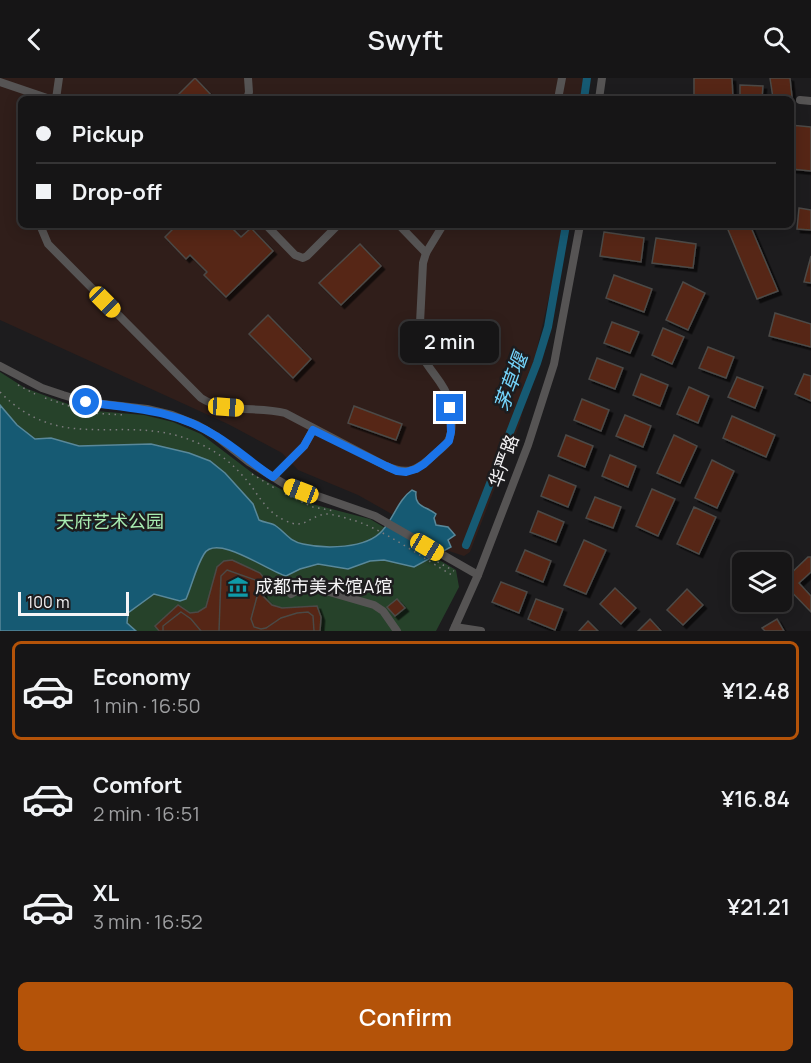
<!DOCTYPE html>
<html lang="en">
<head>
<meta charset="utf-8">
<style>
	:root { --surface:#161516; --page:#232223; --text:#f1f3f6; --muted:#9e9fa1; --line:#353435; --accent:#b45309 }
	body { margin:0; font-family:Manrope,"Noto Sans SC",sans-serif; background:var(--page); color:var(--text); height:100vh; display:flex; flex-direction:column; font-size:22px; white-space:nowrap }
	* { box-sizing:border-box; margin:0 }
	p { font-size:20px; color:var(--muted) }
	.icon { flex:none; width:33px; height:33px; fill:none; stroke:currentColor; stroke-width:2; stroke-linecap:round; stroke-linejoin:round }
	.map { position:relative; height:553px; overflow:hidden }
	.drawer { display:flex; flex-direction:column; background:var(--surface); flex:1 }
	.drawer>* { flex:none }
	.guide { position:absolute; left:18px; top:18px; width:776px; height:132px; border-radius:9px; box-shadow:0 3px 15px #0003,0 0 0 2px var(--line); display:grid; align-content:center; height:132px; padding:0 18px; background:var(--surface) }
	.buttons { position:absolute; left:732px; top:474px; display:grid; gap:12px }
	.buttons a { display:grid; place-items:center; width:60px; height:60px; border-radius:9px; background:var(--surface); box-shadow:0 3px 15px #0003,0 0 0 2px var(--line); font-size:30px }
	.scale { position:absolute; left:18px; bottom:15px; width:111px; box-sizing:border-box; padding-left:6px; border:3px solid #f5f4f6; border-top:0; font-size:16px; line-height:21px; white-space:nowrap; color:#f5f4f6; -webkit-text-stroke:4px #1d1c1e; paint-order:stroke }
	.end { position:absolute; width:27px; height:27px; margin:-14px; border:8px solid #1a73e8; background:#fff; box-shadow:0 0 0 3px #fff }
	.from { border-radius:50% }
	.bubble { position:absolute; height:42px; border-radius:9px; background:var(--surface); box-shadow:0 3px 15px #0003,0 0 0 2px var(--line); font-size:20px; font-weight:600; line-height:42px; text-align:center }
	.car { position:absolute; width:18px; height:36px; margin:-18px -9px; border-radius:8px; box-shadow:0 0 4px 2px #0007; background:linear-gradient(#f5c518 24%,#345 0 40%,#f5c518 0 76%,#345 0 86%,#f5c518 0) }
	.guide b { display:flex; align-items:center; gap:21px; height:57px; font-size:22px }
	.guide b+b { border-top:2px solid var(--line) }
	.guide i { width:15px; height:15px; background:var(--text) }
	ul { padding:10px 0 0; list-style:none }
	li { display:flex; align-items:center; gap:18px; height:99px; margin:0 12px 9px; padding:0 6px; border:3px solid transparent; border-radius:9px }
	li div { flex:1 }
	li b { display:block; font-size:22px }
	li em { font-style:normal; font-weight:600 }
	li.on { border-color:var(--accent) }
	li>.icon { width:54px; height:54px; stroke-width:1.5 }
	.cta { display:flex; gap:12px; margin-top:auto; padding:12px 18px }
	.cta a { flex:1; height:69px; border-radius:9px; background:var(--accent); color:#fff; font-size:24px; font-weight:600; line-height:69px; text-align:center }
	header { display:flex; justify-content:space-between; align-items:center; height:78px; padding:0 18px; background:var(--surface); font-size:27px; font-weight:600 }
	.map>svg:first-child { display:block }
</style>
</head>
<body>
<header><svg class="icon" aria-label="back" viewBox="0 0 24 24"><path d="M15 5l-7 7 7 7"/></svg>Swyft<svg class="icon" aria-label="search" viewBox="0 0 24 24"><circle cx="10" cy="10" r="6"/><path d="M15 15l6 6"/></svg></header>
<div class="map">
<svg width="811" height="553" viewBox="0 0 811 553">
	<defs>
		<filter id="shadow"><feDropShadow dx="3.5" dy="3.5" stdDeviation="0" flood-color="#0009"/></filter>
	</defs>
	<rect width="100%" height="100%" fill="#1d1c1e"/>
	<polygon fill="#301e1a" points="0,0 584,0 581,21 21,21 21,147 562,147 554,197 520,345 470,474 464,478 449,473 428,461 397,439 358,417 298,392 282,375 228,346 0,242"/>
	<polygon fill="#26422a" points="0,294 25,310 84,332 144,337 173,344 201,356 255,397 286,414 312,426 370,441 456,492 459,509 436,553 0,553"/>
	<path fill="#165a73" stroke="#59889a" stroke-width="1.5" d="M0,327L17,347L35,361L51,360L79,368L151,366L189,375L210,383L225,395L253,426L259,442C265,445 272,445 276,448C286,455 290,464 303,466C325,471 366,471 382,453C394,440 398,422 412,412L416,414C414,429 426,428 436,436L434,440L436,447L448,449L455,457L448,462L451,469L414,489L384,482L370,483L348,491L318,486L300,491L286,498C269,494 217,455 204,476C196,489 192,507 186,521L180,523L154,516L128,535L127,545L136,553H0Z"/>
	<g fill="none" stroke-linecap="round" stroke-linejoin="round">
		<g stroke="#165a73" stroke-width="8">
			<polyline points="584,21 587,0"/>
			<polyline points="466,467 537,285 548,249 566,147"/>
		</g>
	</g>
	<g fill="#562712" stroke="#4c4947" stroke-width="1.5" filter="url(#shadow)">
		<polygon points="195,0 215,21 174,21"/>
		<polygon points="694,0 732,0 733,21 694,21"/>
		<polygon points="770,0 790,0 792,19 773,20"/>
		<polygon points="740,7 763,8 762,20 740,20"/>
		<polygon points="790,47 811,49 811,93 791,91 794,66 790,66"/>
		<polygon points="799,130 811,132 811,152 797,151"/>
		<polygon points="177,147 229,147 241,159 251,150 273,173 226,219 204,197 207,194 190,177 186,181 165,159"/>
		<polygon points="726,147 750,147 778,213 757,221"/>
		<polygon points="604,154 644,160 641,184 600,178"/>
		<polygon points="656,160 696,166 693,190 652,185"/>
		<polygon points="360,166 381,188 341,227 319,205"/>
		<polygon points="811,178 811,205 804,204"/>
		<polygon points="614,197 652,211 644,234 606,220"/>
		<polygon points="683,204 705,215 688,252 666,242"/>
		<polygon points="775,235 811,246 811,269 769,258"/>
		<polygon points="268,237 311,281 293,300 249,256"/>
		<polygon points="612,244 639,254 630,275 604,265"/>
		<polygon points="663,250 684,259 672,286 652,277"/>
		<polygon points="708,269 734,279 726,300 699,290"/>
		<polygon points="597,280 623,290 615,311 589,301"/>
		<polygon points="641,296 668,307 660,328 633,317"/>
		<polygon points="804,296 811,298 811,323 795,316"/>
		<polygon points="737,299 763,309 755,330 728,319"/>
		<polygon points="689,309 709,318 698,345 677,336"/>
		<polygon points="582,321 609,332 601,353 574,342"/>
		<polygon points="354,328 402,346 396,362 348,345"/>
		<polygon points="625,337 651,348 643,369 616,358"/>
		<polygon points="732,338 775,357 766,379 723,360"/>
		<polygon points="566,357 593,368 585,389 558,378"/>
		<polygon points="674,357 697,368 680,405 657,395"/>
		<polygon points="610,377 636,388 628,409 602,398"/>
		<polygon points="712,382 734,393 717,430 695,420"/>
		<polygon points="549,397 576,408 568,429 541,418"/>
		<polygon points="652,411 675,421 658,458 636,448"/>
		<polygon points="595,419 621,429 613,450 586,440"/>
		<polygon points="694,429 716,439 699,476 677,466"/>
		<polygon points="538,433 564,444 556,464 530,454"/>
		<polygon points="584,462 606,472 586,516 564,507"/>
		<polygon points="525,472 551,483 543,504 516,493"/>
		<polygon points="808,479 811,479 811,494 799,505 811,518 811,534 782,504"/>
		<polygon points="232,482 260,495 264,500 263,518 272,527 282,530 317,528 321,539 320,553 159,553 155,548 178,527 190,535 198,534 206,529 217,489 224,483"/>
		<polygon points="227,492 258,503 258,515 251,541 254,549 261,551 266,550 281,540 297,535 308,534 313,538 314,553 219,553 221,498"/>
		<polygon points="501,504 527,514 519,535 492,524"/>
		<polygon points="615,510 636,530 621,546 600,526"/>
		<polygon points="687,511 703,527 683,547 667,532"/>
		<polygon points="397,521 405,530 395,538 387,529"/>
		<polygon points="536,521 563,531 555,552 528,541"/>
		<polygon points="181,534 191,541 201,553 163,553 163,548"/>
		<polygon points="650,541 661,553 638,553"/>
		<polygon points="777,541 784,553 765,553 762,550"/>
		<polygon points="588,543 598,553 579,553"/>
	</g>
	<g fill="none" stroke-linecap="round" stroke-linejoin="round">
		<g stroke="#7d7c7e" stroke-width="1.5" stroke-dasharray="1.5 4.5" stroke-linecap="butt">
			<polyline points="18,307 35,316"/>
			<path d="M0,314C63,378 122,334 193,363C211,370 228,381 241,396C257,412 263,432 284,442C305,453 308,438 326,436C333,436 342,439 349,441C379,448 424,481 452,497"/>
			<polyline points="45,320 90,335 125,337"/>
			<polyline points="252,396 276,411"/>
			<polyline points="285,416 313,429 334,433"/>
			<polyline points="427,478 454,493"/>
		</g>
		<g stroke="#565454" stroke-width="8">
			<polyline points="0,4 50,21"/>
			<polyline points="56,21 59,0"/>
			<polyline points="247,21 249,14 248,0"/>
			<polyline points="558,21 562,0"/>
			<polyline points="599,21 602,0"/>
			<polyline points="800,22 811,23"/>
			<path d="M40,147L48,166L201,320C226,336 258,328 285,335L386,388C408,398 418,392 435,376C439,372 446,368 448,363C454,353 451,332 449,322C443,300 421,288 419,265L423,185L426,175L443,147"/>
			<polyline points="266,147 295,177 303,180 307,178 338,147"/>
			<polyline points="399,147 426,175"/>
			<polyline points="0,288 42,310 63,317 86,324 147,331 172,337 197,347 216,358 249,384 286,407 375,438 478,497"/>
			<polyline points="273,399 304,368 313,352"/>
			<polyline points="291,516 301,510 312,509 374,527 383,533 397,553"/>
			<polyline points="455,549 481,553"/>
			<polyline points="453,553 478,497 528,367 554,286 580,147"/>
		</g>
	</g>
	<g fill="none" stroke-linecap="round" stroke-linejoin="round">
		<path stroke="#1a73e8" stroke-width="8" d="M86,324C132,331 175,331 216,358C236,370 253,386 273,399L304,368L313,352L386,388L397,393L406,394L416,391L424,386L449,363L451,354L450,330"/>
	</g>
	<defs>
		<g id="museum-bare" transform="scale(1.62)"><path d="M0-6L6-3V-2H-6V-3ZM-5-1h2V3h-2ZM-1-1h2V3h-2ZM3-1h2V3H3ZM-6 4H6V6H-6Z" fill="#0f9aa8" stroke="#1d1c1e" stroke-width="2.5" paint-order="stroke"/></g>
	</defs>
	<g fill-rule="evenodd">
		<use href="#museum-bare" x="238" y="509"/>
	</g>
	<g text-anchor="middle" stroke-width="5" stroke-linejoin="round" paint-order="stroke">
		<g font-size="18" fill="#f5f4f6" stroke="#1d1c1e">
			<text transform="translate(504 383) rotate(-70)" y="6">华严路</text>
		</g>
		<g font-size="18" fill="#a8ecb1" stroke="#1d1c1e">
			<text x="110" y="450">天府艺术公园</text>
		</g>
		<g font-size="18" fill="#f5f4f6" stroke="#1d1c1e" text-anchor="start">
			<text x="255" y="515">成都市美术馆A馆</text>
		</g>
		<g font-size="20" font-style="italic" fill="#75d5fc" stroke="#1d1c1e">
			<text transform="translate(511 304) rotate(-70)" y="7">茅草堰</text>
		</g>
	</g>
</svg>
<div class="buttons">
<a><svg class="icon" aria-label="layers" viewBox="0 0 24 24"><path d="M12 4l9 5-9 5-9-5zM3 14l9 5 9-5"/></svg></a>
</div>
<div class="scale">100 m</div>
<i class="end from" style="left:86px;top:324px"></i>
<i class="end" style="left:450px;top:330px"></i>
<div class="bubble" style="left:400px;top:243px;width:99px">2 min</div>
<i class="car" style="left:105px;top:224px;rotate:135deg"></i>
<i class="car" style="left:226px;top:329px;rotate:94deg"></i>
<i class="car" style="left:301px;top:413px;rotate:291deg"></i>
<i class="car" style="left:427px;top:469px;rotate:121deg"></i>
<div class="guide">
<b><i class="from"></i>Pickup</b>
<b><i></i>Drop-off</b>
</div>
</div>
<section class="drawer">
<ul>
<li class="on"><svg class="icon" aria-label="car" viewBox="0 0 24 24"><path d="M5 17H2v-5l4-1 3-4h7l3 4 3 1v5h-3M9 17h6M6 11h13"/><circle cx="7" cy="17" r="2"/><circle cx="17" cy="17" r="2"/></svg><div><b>Economy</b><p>1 min · 16:50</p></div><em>¥12.48</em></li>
<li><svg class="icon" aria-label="car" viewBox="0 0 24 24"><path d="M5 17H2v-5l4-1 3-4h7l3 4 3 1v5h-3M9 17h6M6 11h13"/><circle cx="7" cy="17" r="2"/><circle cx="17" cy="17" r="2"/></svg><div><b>Comfort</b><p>2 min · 16:51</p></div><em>¥16.84</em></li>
<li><svg class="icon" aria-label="car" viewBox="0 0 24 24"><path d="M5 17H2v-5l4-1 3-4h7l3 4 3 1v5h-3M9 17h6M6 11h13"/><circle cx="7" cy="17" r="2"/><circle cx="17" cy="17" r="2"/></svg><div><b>XL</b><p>3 min · 16:52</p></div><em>¥21.21</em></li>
</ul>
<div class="cta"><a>Confirm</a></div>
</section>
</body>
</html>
